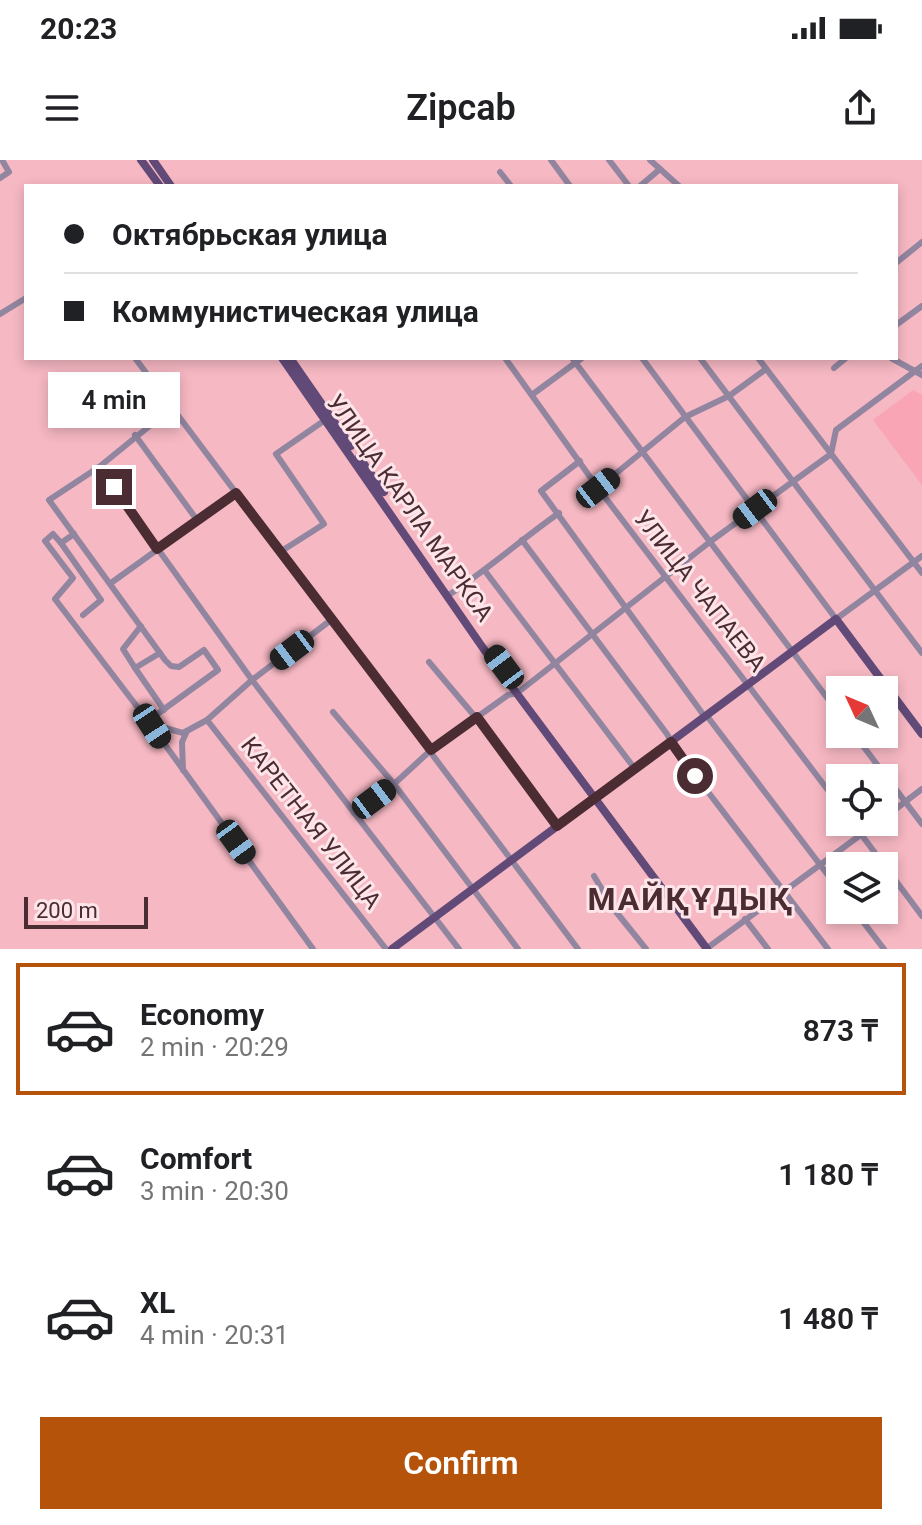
<!DOCTYPE html>
<html lang="en">
<head>
<meta charset="utf-8">
<style>
	:root { --surface:#fff; --page:#f6f6f6; --text:#202124; --muted:#757577; --line:#e0e0e0; --accent:#b45309 }
	body { margin:0; font-family:Roboto,sans-serif; background:var(--page); color:var(--text); height:100vh; display:flex; flex-direction:column; font-size:30px; white-space:nowrap }
	* { box-sizing:border-box; margin:0 }
	p { font-size:26px; color:var(--muted) }
	.icon { flex:none; width:44px; height:44px; fill:none; stroke:currentColor; stroke-width:2; stroke-linecap:round; stroke-linejoin:round }
	.map { position:relative; height:789px; overflow:hidden }
	.panel { display:flex; flex-direction:column; background:var(--surface); flex:1 }
	.panel>* { flex:none }
	.hud { position:absolute; left:24px; top:24px; width:874px; height:176px; border-radius:0px; box-shadow:0 4px 12px #0003; display:grid; align-content:center; height:176px; padding:0 40px; background:var(--surface) }
	.needle { width:52px; rotate:314deg }
	.tools { position:absolute; left:826px; top:516px; display:grid; gap:16px }
	.tools a { display:grid; place-items:center; width:72px; height:72px; border-radius:0px; background:var(--surface); box-shadow:0 4px 12px #0003; font-size:40px }
	.scale { position:absolute; left:24px; bottom:20px; width:124px; box-sizing:border-box; padding-left:8px; border:4px solid #4b2c32; border-top:0; font-size:22px; line-height:28px; white-space:nowrap; color:#4b2c32; -webkit-text-stroke:6px #fde5e9; paint-order:stroke }
	.end { position:absolute; width:36px; height:36px; margin:-18px; border:10px solid #4b2c32; background:#fff; box-shadow:0 0 0 4px #fff }
	.from { border-radius:50% }
	.bubble { position:absolute; height:56px; border-radius:0px; background:var(--surface); box-shadow:0 4px 12px #0003; font-size:26px; font-weight:600; line-height:56px; text-align:center }
	.car { position:absolute; width:24px; height:48px; margin:-24px -12px; border-radius:10px; box-shadow:0 0 6px 2px #0007; background:linear-gradient(#222 24%,#8ab4d8 0 40%,#222 0 76%,#8ab4d8 0 86%,#222 0) }
	.hud b { display:flex; align-items:center; gap:28px; height:76px; font-size:30px }
	.hud b+b { border-top:2px solid var(--line) }
	.hud i { width:20px; height:20px; background:var(--text) }
	ul { padding:14px 0 0; list-style:none }
	li { display:flex; align-items:center; gap:24px; height:132px; margin:0 16px 12px; padding:0 24px; border:4px solid transparent; border-radius:0px }
	li div { flex:1 }
	li b { display:block; font-size:30px }
	li em { font-style:normal; font-weight:600 }
	li.active { border-color:var(--accent) }
	li>.icon { width:72px; height:72px; stroke-width:1.5 }
	.button { display:flex; gap:16px; margin-top:auto; padding:16px 40px }
	.button a { flex:1; height:92px; border-radius:0px; background:var(--accent); color:#fff; font-size:32px; font-weight:600; line-height:92px; text-align:center }
	.status { display:flex; justify-content:space-between; align-items:center; height:56px; padding:0 40px; background:var(--surface); direction:ltr }
	.status svg { height:22px; fill:currentColor }
	header { display:flex; justify-content:space-between; align-items:center; height:104px; padding:0 40px; background:var(--surface); font-size:36px; font-weight:600 }
	.map>svg:first-child { display:block }
</style>
</head>
<body>
<div class="status"><b>20:23</b><svg viewBox="0 0 49 12"><path d="M0 12V9h3v3zM5 12V6h3v6zM10 12V3h3v9zM15 12V0h3v12zM26 1h20v11H26zM47 4h2v5h-2z"/></svg></div>
<header><svg class="icon" aria-label="menu" viewBox="0 0 24 24"><path d="M4 6h16M4 12h16M4 18h16"/></svg>Zipcab<svg class="icon" aria-label="share" viewBox="0 0 24 24"><path d="M12 15V3M7 8l5-5 5 5M5 13v7h14v-7"/></svg></header>
<div class="map">
<svg width="922" height="789" viewBox="0 0 922 789">
	<rect width="100%" height="100%" fill="#f6b8c3"/>
	<polygon fill="#f9a5b5" points="913,230 922,235 922,325 873,260"/>
	<g fill="none" stroke-linecap="round" stroke-linejoin="round">
		<g stroke="#91859f" stroke-width="6">
			<polyline points="551,0 570,26"/>
			<polyline points="609,0 629,26"/>
			<polyline points="650,0 679,26"/>
			<polyline points="500,12 511,26"/>
			<polyline points="0,18 9,12 2,0"/>
			<polyline points="640,26 660,9"/>
			<polyline points="896,103 922,82"/>
			<polyline points="0,154 26,138"/>
			<polyline points="896,165 922,146"/>
			<polyline points="135,198 578,789"/>
			<polyline points="505,198 598,328 840,646"/>
			<polyline points="572,198 840,555"/>
			<polyline points="642,198 836,459 922,396"/>
			<polyline points="700,198 922,493"/>
			<polyline points="758,198 922,413"/>
			<polyline points="891,198 922,215"/>
			<polyline points="834,208 846,198"/>
			<polyline points="533,234 582,198"/>
			<polyline points="173,247 99,307 49,340 165,500 171,506 179,507 204,490 218,510 156,555 154,559 158,566 183,573 207,560 252,520 331,460"/>
			<polyline points="135,275 197,360"/>
			<polyline points="580,301 541,331 705,557"/>
			<polyline points="99,307 252,520 459,789"/>
			<polyline points="598,328 685,257 729,236 766,209"/>
			<polyline points="74,374 61,383 53,374 45,381 73,418 55,439 145,557 313,789"/>
			<polyline points="522,380 667,574 676,590 828,789"/>
			<polyline points="61,383 101,440 83,455"/>
			<polyline points="280,392 324,364 276,294 328,258"/>
			<polyline points="485,411 635,609"/>
			<polyline points="111,423 236,333"/>
			<path d="M450,434C488,409 522,379 559,353"/>
			<polyline points="160,493 135,508 164,550"/>
			<polyline points="429,502 493,578 557,666"/>
			<polyline points="135,508 123,489 141,466"/>
			<polyline points="521,530 711,381 831,294 836,270 922,206"/>
			<polyline points="333,552 394,624 518,789"/>
			<polyline points="707,556 840,731"/>
			<polyline points="207,560 386,789"/>
			<polyline points="854,574 922,664"/>
			<polyline points="183,610 182,582 187,571"/>
			<polyline points="354,653 394,624 431,590 508,535 517,533"/>
			<polyline points="884,658 922,629"/>
			<polyline points="852,662 922,756"/>
			<polyline points="594,716 613,748 646,789"/>
			<polyline points="854,750 884,789"/>
			<polyline points="745,759 768,789"/>
			<polyline points="706,789 878,662"/>
		</g>
		<g stroke="#624a78" stroke-width="8">
			<polyline points="141,0 160,26"/>
			<polyline points="153,0 171,26"/>
			<polyline points="282,198 483,488 707,789"/>
			<polyline points="290,198 351,286"/>
			<polyline points="359,297 384,332"/>
			<polyline points="392,789 836,459 922,574"/>
		</g>
	</g>
	<g fill="none" stroke-linecap="round" stroke-linejoin="round">
		<polyline stroke="#4b2c32" stroke-width="10" points="114,327 157,389 236,333 431,590 477,557 557,666 671,582 695,616"/>
	</g>
	<g text-anchor="middle" stroke-width="6" stroke-linejoin="round" paint-order="stroke">
		<g font-size="24" fill="#4b2c32" stroke="#fde5e9">
			<text transform="translate(410 348) rotate(55)" y="8">УЛИЦА КАРЛА МАРКСА</text>
			<text transform="translate(700 431) rotate(52)" y="8">УЛИЦА ЧАПАЕВА</text>
			<text transform="translate(311 663) rotate(52)" y="8">КАРЕТНАЯ УЛИЦА</text>
		</g>
		<g font-size="32" font-weight="bold" letter-spacing="2" fill="#4b2c32" stroke="#fde5e9">
			<text x="691" y="750">МАЙҚҰДЫҚ</text>
		</g>
	</g>
</svg>
<div class="tools">
<a><svg class="needle" viewBox="-14 -14 28 28"><path d="M0-13l5 13h-10z" fill="#e53935"/><path d="M0 13l5-13h-10z" fill="#757577"/></svg></a>
<a><svg class="icon" aria-label="locate" viewBox="0 0 24 24"><circle cx="12" cy="12" r="6"/><path d="M12 2v4M12 18v4M2 12h4M18 12h4"/></svg></a>
<a><svg class="icon" aria-label="layers" viewBox="0 0 24 24"><path d="M12 4l9 5-9 5-9-5zM3 14l9 5 9-5"/></svg></a>
</div>
<div class="scale">200 m</div>
<i class="end from" style="left:695px;top:616px"></i>
<i class="end" style="left:114px;top:327px"></i>
<div class="bubble" style="left:48px;top:212px;width:132px">4 min</div>
<i class="car" style="left:598px;top:328px;rotate:52deg"></i>
<i class="car" style="left:755px;top:349px;rotate:233deg"></i>
<i class="car" style="left:292px;top:490px;rotate:233deg"></i>
<i class="car" style="left:504px;top:507px;rotate:323deg"></i>
<i class="car" style="left:152px;top:566px;rotate:147deg"></i>
<i class="car" style="left:374px;top:639px;rotate:53deg"></i>
<i class="car" style="left:236px;top:682px;rotate:144deg"></i>
<div class="hud">
<b><i class="from"></i>Октябрьская улица</b>
<b><i></i>Коммунистическая улица</b>
</div>
</div>
<section class="panel">
<ul>
<li class="active"><svg class="icon" aria-label="car" viewBox="0 0 24 24"><path d="M5 17H2v-5l4-1 3-4h7l3 4 3 1v5h-3M9 17h6M6 11h13"/><circle cx="7" cy="17" r="2"/><circle cx="17" cy="17" r="2"/></svg><div><b>Economy</b><p>2 min · 20:29</p></div><em>873 ₸</em></li>
<li><svg class="icon" aria-label="car" viewBox="0 0 24 24"><path d="M5 17H2v-5l4-1 3-4h7l3 4 3 1v5h-3M9 17h6M6 11h13"/><circle cx="7" cy="17" r="2"/><circle cx="17" cy="17" r="2"/></svg><div><b>Comfort</b><p>3 min · 20:30</p></div><em>1 180 ₸</em></li>
<li><svg class="icon" aria-label="car" viewBox="0 0 24 24"><path d="M5 17H2v-5l4-1 3-4h7l3 4 3 1v5h-3M9 17h6M6 11h13"/><circle cx="7" cy="17" r="2"/><circle cx="17" cy="17" r="2"/></svg><div><b>XL</b><p>4 min · 20:31</p></div><em>1 480 ₸</em></li>
</ul>
<div class="button"><a>Confirm</a></div>
</section>
</body>
</html>
